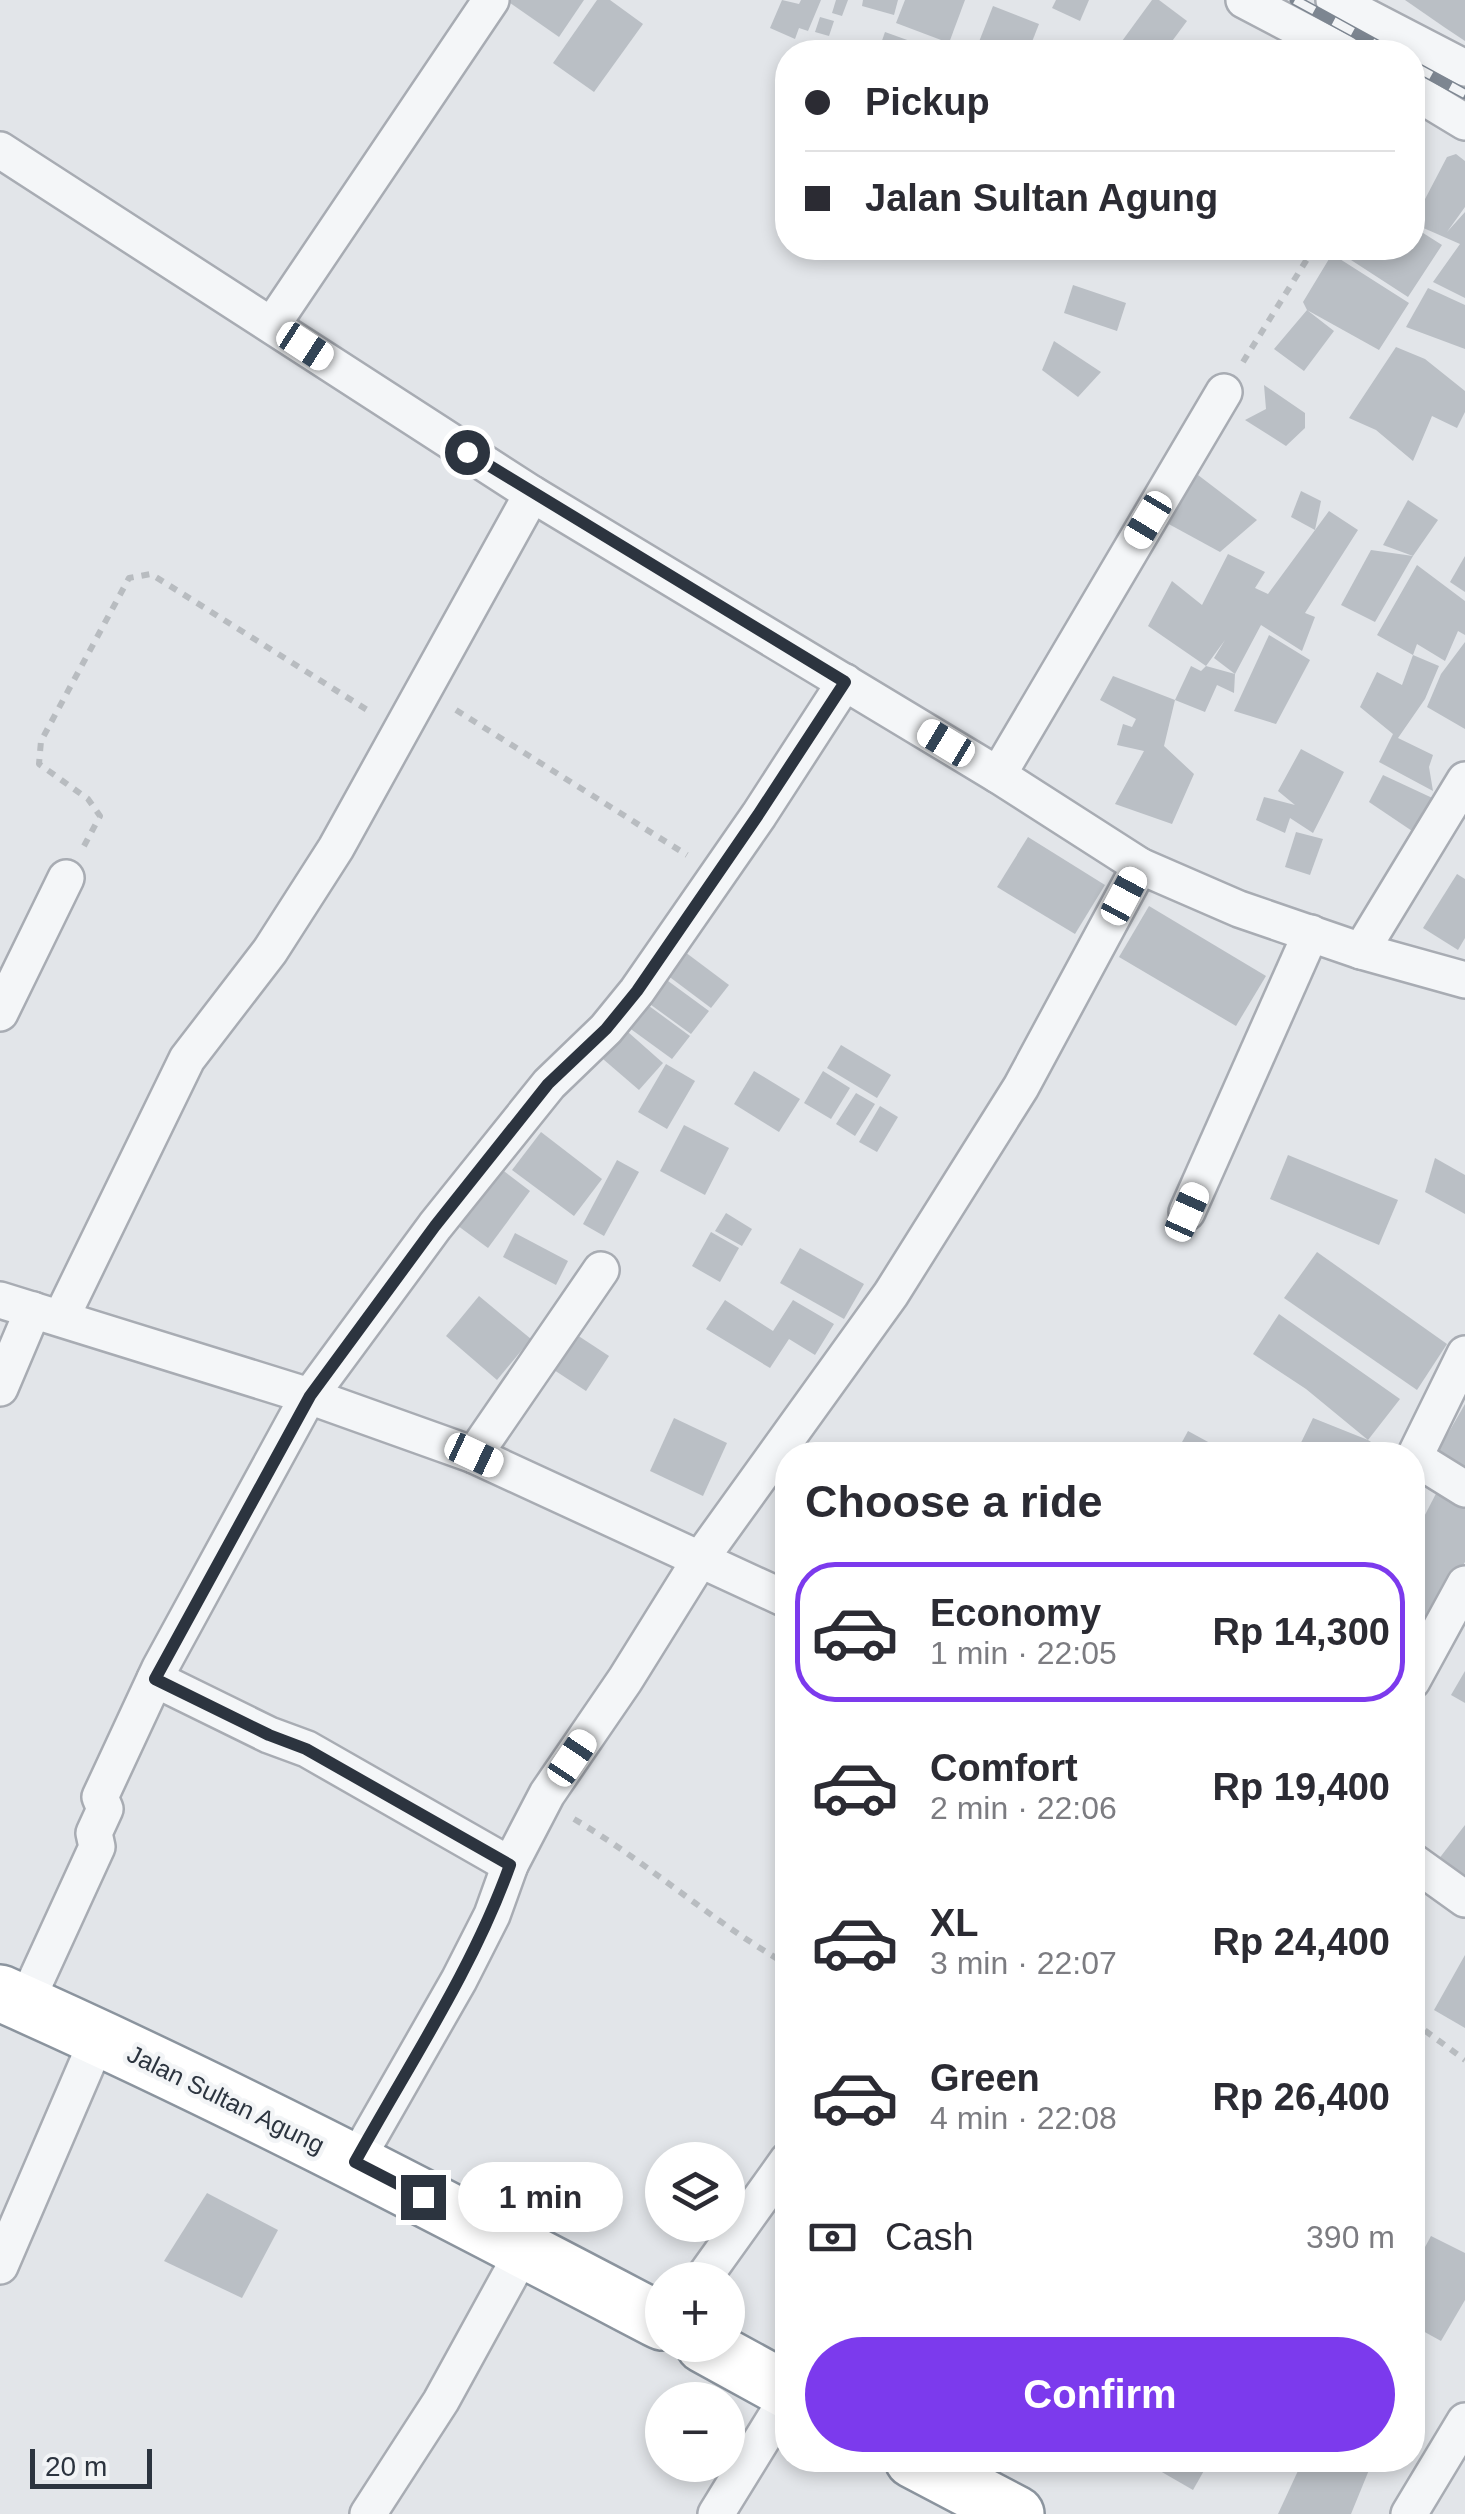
<!DOCTYPE html>
<html lang="en">
<head>
<meta charset="utf-8">
<style>
	:root { --surface:#fff; --page:#f2f2f3; --text:#2b2b33; --muted:#7c7c81; --line:#e1e1e2; --accent:#7c3aed }
	body { margin:0; font-family:Helvetica,sans-serif; background:var(--page); color:var(--text); height:100vh; display:flex; flex-direction:column; font-size:38px; white-space:nowrap }
	* { box-sizing:border-box; margin:0 }
	p { font-size:32px; color:var(--muted) }
	.icon { flex:none; width:55px; height:55px; fill:none; stroke:currentColor; stroke-width:2; stroke-linecap:round; stroke-linejoin:round }
	.map { position:relative; flex:1; overflow:hidden }
	.sheet { position:absolute; left:775px; top:1442px; width:650px; height:1030px; display:flex; flex-direction:column; background:var(--surface); border-radius:40px; box-shadow:0 5px 15px #0003 }
	.sheet>* { flex:none }
	.top-card { position:absolute; left:775px; top:40px; width:650px; height:220px; border-radius:40px; box-shadow:0 5px 15px #0003; display:grid; align-content:center; height:220px; padding:0 30px; background:var(--surface) }
	.controls { position:absolute; left:645px; top:2142px; display:grid; gap:20px }
	.controls a { display:grid; place-items:center; width:100px; height:100px; border-radius:50%; background:var(--surface); box-shadow:0 5px 15px #0003; font-size:50px }
	.scale { position:absolute; left:30px; bottom:25px; width:122px; box-sizing:border-box; padding-left:10px; border:5px solid #2c343f; border-top:0; font-size:28px; line-height:35px; white-space:nowrap; color:#2c343f; -webkit-text-stroke:8px #f2f4f6; paint-order:stroke }
	.end { position:absolute; width:45px; height:45px; margin:-22px; border:12px solid #2c343f; background:#fff; box-shadow:0 0 0 5px #fff }
	.from { border-radius:50% }
	.bubble { position:absolute; height:70px; border-radius:35px; background:var(--surface); box-shadow:0 5px 15px #0003; font-size:32px; font-weight:600; line-height:70px; text-align:center }
	.car { position:absolute; width:30px; height:60px; margin:-30px -15px; border-radius:12px; box-shadow:0 0 8px 2px #0007; background:linear-gradient(#fff 24%,#345 0 40%,#fff 0 76%,#345 0 86%,#fff 0) }
	.top-card b { display:flex; align-items:center; gap:35px; height:95px; font-size:38px }
	.top-card b+b { border-top:2px solid var(--line) }
	.top-card i { width:25px; height:25px; background:var(--text) }
	ul { padding:0; list-style:none }
	li { display:flex; align-items:center; gap:30px; height:140px; margin:0 20px 15px; padding:0 10px; border:5px solid transparent; border-radius:40px }
	li div { flex:1 }
	li b { display:block; font-size:38px }
	li em { font-style:normal; font-weight:600 }
	li.selected { border-color:var(--accent) }
	li>.icon { width:90px; height:90px; stroke-width:1.5 }
	h2 { padding:0 30px; font-size:45px; line-height:120px }
	.pay { display:flex; align-items:center; gap:25px; height:110px; padding:0 30px; font-size:38px }
	.pay p { margin-inline-start:auto }
	.cta { display:flex; gap:20px; margin-top:auto; padding:20px 30px }
	.cta a { flex:1; height:115px; border-radius:60px; background:var(--accent); color:#fff; font-size:40px; font-weight:600; line-height:115px; text-align:center }
	.map>svg:first-child { display:block }
</style>
</head>
<body>
<div class="map">
<svg width="1465" height="2514" viewBox="0 0 1465 2514">
	<rect width="100%" height="100%" fill="#e2e5e9"/>
	<g fill="#babfc5">
		<polygon points="506,0 584,0 559,37"/>
		<polygon points="597,0 610,0 643,24 594,92 553,63"/>
		<polygon points="782,0 799,4 801,0 821,0 808,31 799,28 795,39 770,28"/>
		<polygon points="836,0 848,0 842,16 832,13"/>
		<polygon points="863,0 898,0 894,15 862,6"/>
		<polygon points="905,0 965,0 949,43 896,23"/>
		<polygon points="1056,0 1089,0 1080,21 1052,8"/>
		<polygon points="1152,0 1159,0 1187,21 1164,52 1114,52"/>
		<polygon points="1405,0 1465,0 1465,41 1444,27"/>
		<polygon points="993,6 1039,24 1028,52 975,52"/>
		<polygon points="820,17 834,21 829,36 815,32"/>
		<polygon points="885,32 924,46 921,52 878,52"/>
		<polygon points="1456,154 1465,161 1465,207 1447,232 1465,212 1465,298 1433,282 1460,244 1412,223 1412,195 1424,201 1447,157"/>
		<polygon points="1412,226 1442,245 1408,297 1351,260 1359,248 1412,248"/>
		<polygon points="1332,254 1409,303 1379,350 1307,310 1334,331 1304,371 1274,349 1307,310 1303,302"/>
		<polygon points="1073,285 1126,303 1117,331 1064,313"/>
		<polygon points="1428,288 1465,305 1465,349 1406,327"/>
		<polygon points="1054,341 1101,372 1078,397 1042,370"/>
		<polygon points="1396,347 1425,359 1465,391 1465,412 1457,428 1432,416 1413,461 1376,430 1349,418"/>
		<polygon points="1264,385 1305,413 1305,428 1286,446 1245,420 1266,409"/>
		<polygon points="1198,475 1257,520 1220,552 1165,522"/>
		<polygon points="1301,491 1321,501 1315,530 1291,517"/>
		<polygon points="1408,500 1438,520 1413,556 1383,545"/>
		<polygon points="1329,511 1358,530 1305,613 1315,617 1302,651 1261,625 1235,674 1214,658 1225,640 1206,666 1235,674 1234,693 1217,685 1205,712 1175,700 1191,666 1201,671 1206,666 1148,626 1172,581 1202,605 1228,554 1265,572 1255,588 1268,594"/>
		<polygon points="1371,550 1413,556 1375,622 1341,605"/>
		<polygon points="1465,556 1465,592 1450,582"/>
		<polygon points="1417,565 1465,601 1465,635 1458,631 1445,661 1417,644 1413,655 1439,666 1425,699 1398,738 1433,755 1429,767 1433,791 1379,762 1393,734 1360,707 1377,672 1402,685 1413,655 1377,635"/>
		<polygon points="1269,635 1310,660 1276,724 1234,711"/>
		<polygon points="1465,642 1465,729 1427,707 1441,674"/>
		<polygon points="1113,676 1175,700 1164,746 1194,774 1172,824 1115,804 1144,751 1117,745 1123,724 1132,727 1136,719 1100,700"/>
		<polygon points="1301,749 1344,772 1313,833 1290,818 1285,833 1256,820 1264,797 1295,805 1278,791"/>
		<polygon points="1383,775 1441,802 1421,837 1369,802"/>
		<polygon points="1296,832 1323,839 1310,875 1285,867"/>
		<polygon points="1028,837 1105,885 1075,934 997,887"/>
		<polygon points="1457,874 1465,879 1465,938 1458,950 1423,928"/>
		<polygon points="1149,906 1266,976 1236,1026 1119,957"/>
		<polygon points="685,952 729,985 711,1008 667,975"/>
		<polygon points="664,978 709,1011 691,1034 647,1002"/>
		<polygon points="645,1003 690,1036 672,1059 628,1027"/>
		<polygon points="620,1025 663,1063 639,1090 596,1053"/>
		<polygon points="841,1045 891,1075 877,1098 827,1068"/>
		<polygon points="666,1064 695,1081 667,1129 638,1112"/>
		<polygon points="754,1071 800,1099 779,1132 734,1104"/>
		<polygon points="823,1071 850,1088 831,1119 804,1103"/>
		<polygon points="856,1093 875,1104 855,1136 836,1124"/>
		<polygon points="880,1106 898,1117 877,1152 859,1142"/>
		<polygon points="684,1125 729,1148 705,1195 660,1171"/>
		<polygon points="541,1132 602,1179 574,1216 512,1170"/>
		<polygon points="1288,1155 1398,1200 1379,1245 1270,1199"/>
		<polygon points="1435,1158 1465,1175 1465,1214 1425,1192"/>
		<polygon points="617,1160 639,1172 604,1236 583,1224"/>
		<polygon points="496,1165 530,1191 488,1248 454,1223"/>
		<polygon points="726,1213 752,1229 742,1246 715,1231"/>
		<polygon points="711,1232 739,1248 720,1282 692,1266"/>
		<polygon points="515,1233 568,1261 556,1285 503,1257"/>
		<polygon points="800,1248 864,1284 844,1319 780,1283"/>
		<polygon points="1317,1252 1447,1344 1417,1390 1284,1298"/>
		<polygon points="479,1296 531,1339 497,1380 446,1336"/>
		<polygon points="725,1300 773,1331 793,1300 834,1324 815,1355 789,1339 770,1368 706,1329"/>
		<polygon points="1279,1314 1400,1399 1368,1440 1385,1451 1384,1455 1295,1455 1313,1418 1368,1440 1306,1389 1253,1354"/>
		<polygon points="574,1333 609,1356 586,1391 551,1368"/>
		<polygon points="1465,1404 1465,1475 1434,1458"/>
		<polygon points="674,1418 727,1443 703,1496 650,1471"/>
		<polygon points="1188,1431 1232,1455 1175,1455"/>
		<polygon points="1442,1482 1465,1495 1465,1562 1412,1654 1412,1540"/>
		<polygon points="1465,1671 1465,1703 1451,1695"/>
		<polygon points="1465,1825 1465,1882 1438,1860"/>
		<polygon points="1465,1955 1465,2028 1434,2010"/>
		<polygon points="207,2193 278,2230 242,2298 164,2261"/>
		<polygon points="1431,2236 1465,2253 1465,2300 1441,2341 1412,2325 1412,2271"/>
		<polygon points="1141,2460 1210,2460 1193,2490"/>
		<polygon points="1303,2460 1339,2460 1369,2470 1351,2514 1278,2514"/>
	</g>
	<g fill="none" stroke-linecap="round" stroke-linejoin="round">
		<g stroke="#a8acb3" stroke-width="40">
			<g id="street">
				<polyline points="1244,0 1343,52"/>
				<polyline points="1334,0 1465,68"/>
				<polyline points="1412,90 1465,122"/>
				<polyline points="0,150 532,494 998,775 1140,866 1239,909 1361,951 1465,980"/>
				<polyline points="272,325 491,0"/>
				<polyline points="998,775 1224,392"/>
				<polyline points="1361,951 1465,780"/>
				<polyline points="0,1013 66,878"/>
				<polyline points="1187,1212 1311,933"/>
				<polyline points="0,1300 309,1396 474,1455 788,1600"/>
				<polyline points="61,1318 187,1059 270,951 336,848 532,494"/>
				<polyline points="0,1388 33,1310"/>
				<polyline points="474,1455 601,1270"/>
				<polyline points="1415,1458 1465,1489"/>
				<polyline points="1412,1462 1465,1354"/>
				<polyline points="155,1679 269,1735 307,1749 510,1865"/>
				<polyline points="1412,1681 1465,1584"/>
				<polyline points="1412,1861 1465,1899"/>
				<polyline points="25,2004 97,1847 94,1833 105,1809 100,1797 160,1668 304,1404 435,1226 549,1084 606,1029 637,991 759,815 845,682"/>
				<polyline points="355,2162 459,1980 492,1915 510,1865 547,1794 625,1680 701,1558 891,1294 1021,1087 1140,866"/>
				<polyline points="0,2266 99,2036"/>
				<polyline points="702,2280 788,2160"/>
				<polyline points="368,2514 441,2401 524,2250"/>
				<polyline points="716,2514 788,2397"/>
				<polyline points="1409,2514 1465,2421"/>
			</g>
		</g>
		<g stroke="#8b949e" stroke-width="60">
			<g id="highway">
				<path d="M0,1993C226,2093 444,2208 662,2322"/>
				<polyline points="704,2345 788,2391"/>
				<polyline points="913,2460 1016,2514"/>
			</g>
		</g>
		<g stroke="#b8bcc0" stroke-width="6" stroke-dasharray="8 8" stroke-linecap="butt">
			<polyline points="1243,362 1314,248"/>
			<polyline points="456,710 687,855"/>
			<polyline points="84,846 100,816 88,799 39,764 41,741 129,578 151,574 372,713"/>
			<path d="M574,1819C650,1864 711,1921 788,1965"/>
			<polyline points="1412,2021 1465,2060"/>
		</g>
		<use href="#street" stroke="#f4f6f8" stroke-width="35"/>
		<use href="#highway" stroke="#fff" stroke-width="55"/>
		<g stroke="#7d8691" stroke-width="11">
			<g id="rail">
				<polyline points="1295,0 1390,52"/>
				<polyline points="1412,65 1465,94"/>
			</g>
		</g>
		<use href="#rail" stroke="#f2f4f6" stroke-width="8" stroke-dasharray="22" stroke-linecap="butt"/>
	</g>
	<g fill="none" stroke-linecap="round" stroke-linejoin="round">
		<path stroke="#2c343f" stroke-width="12" d="M423,2197L355,2162C409,2064 472,1971 510,1865L306,1749L269,1735L155,1679L310,1396L435,1226L548,1084L606,1029L637,991L758,815L845,682L467,452"/>
	</g>
	<g text-anchor="middle" stroke-width="9" stroke-linejoin="round" paint-order="stroke">
		<g font-size="25" fill="#2c343f" stroke="#f2f4f6">
			<text transform="translate(226 2099) rotate(26)" y="9">Jalan Sultan Agung</text>
		</g>
	</g>
</svg>
<div class="controls">
<a><svg class="icon" aria-label="layers" viewBox="0 0 24 24"><path d="M12 4l9 5-9 5-9-5zM3 14l9 5 9-5"/></svg></a>
<a>+</a>
<a>−</a>
</div>
<div class="scale">20 m</div>
<i class="end from" style="left:467px;top:452px"></i>
<i class="end" style="left:423px;top:2197px"></i>
<div class="bubble" style="left:458px;top:2162px;width:165px">1 min</div>
<i class="car" style="left:305px;top:346px;rotate:123deg"></i>
<i class="car" style="left:1148px;top:520px;rotate:211deg"></i>
<i class="car" style="left:946px;top:743px;rotate:301deg"></i>
<i class="car" style="left:1124px;top:896px;rotate:28deg"></i>
<i class="car" style="left:1187px;top:1212px;rotate:24deg"></i>
<i class="car" style="left:474px;top:1455px;rotate:115deg"></i>
<i class="car" style="left:572px;top:1758px;rotate:34deg"></i>
<div class="top-card">
<b><i class="from"></i>Pickup</b>
<b><i></i>Jalan Sultan Agung</b>
</div>
<section class="sheet">
<h2>Choose a ride</h2>
<ul>
<li class="selected"><svg class="icon" aria-label="car" viewBox="0 0 24 24"><path d="M5 17H2v-5l4-1 3-4h7l3 4 3 1v5h-3M9 17h6M6 11h13"/><circle cx="7" cy="17" r="2"/><circle cx="17" cy="17" r="2"/></svg><div><b>Economy</b><p>1 min · 22:05</p></div><em>Rp 14,300</em></li>
<li><svg class="icon" aria-label="car" viewBox="0 0 24 24"><path d="M5 17H2v-5l4-1 3-4h7l3 4 3 1v5h-3M9 17h6M6 11h13"/><circle cx="7" cy="17" r="2"/><circle cx="17" cy="17" r="2"/></svg><div><b>Comfort</b><p>2 min · 22:06</p></div><em>Rp 19,400</em></li>
<li><svg class="icon" aria-label="car" viewBox="0 0 24 24"><path d="M5 17H2v-5l4-1 3-4h7l3 4 3 1v5h-3M9 17h6M6 11h13"/><circle cx="7" cy="17" r="2"/><circle cx="17" cy="17" r="2"/></svg><div><b>XL</b><p>3 min · 22:07</p></div><em>Rp 24,400</em></li>
<li><svg class="icon" aria-label="car" viewBox="0 0 24 24"><path d="M5 17H2v-5l4-1 3-4h7l3 4 3 1v5h-3M9 17h6M6 11h13"/><circle cx="7" cy="17" r="2"/><circle cx="17" cy="17" r="2"/></svg><div><b>Green</b><p>4 min · 22:08</p></div><em>Rp 26,400</em></li>
</ul>
<div class="pay"><svg class="icon" aria-label="cash" viewBox="0 0 24 24"><path d="M3 7h18v10H3z"/><circle cx="12" cy="12" r="2"/></svg>Cash<p>390 m</p></div>
<div class="cta"><a>Confirm</a></div>
</section>
</div>
</body>
</html>
